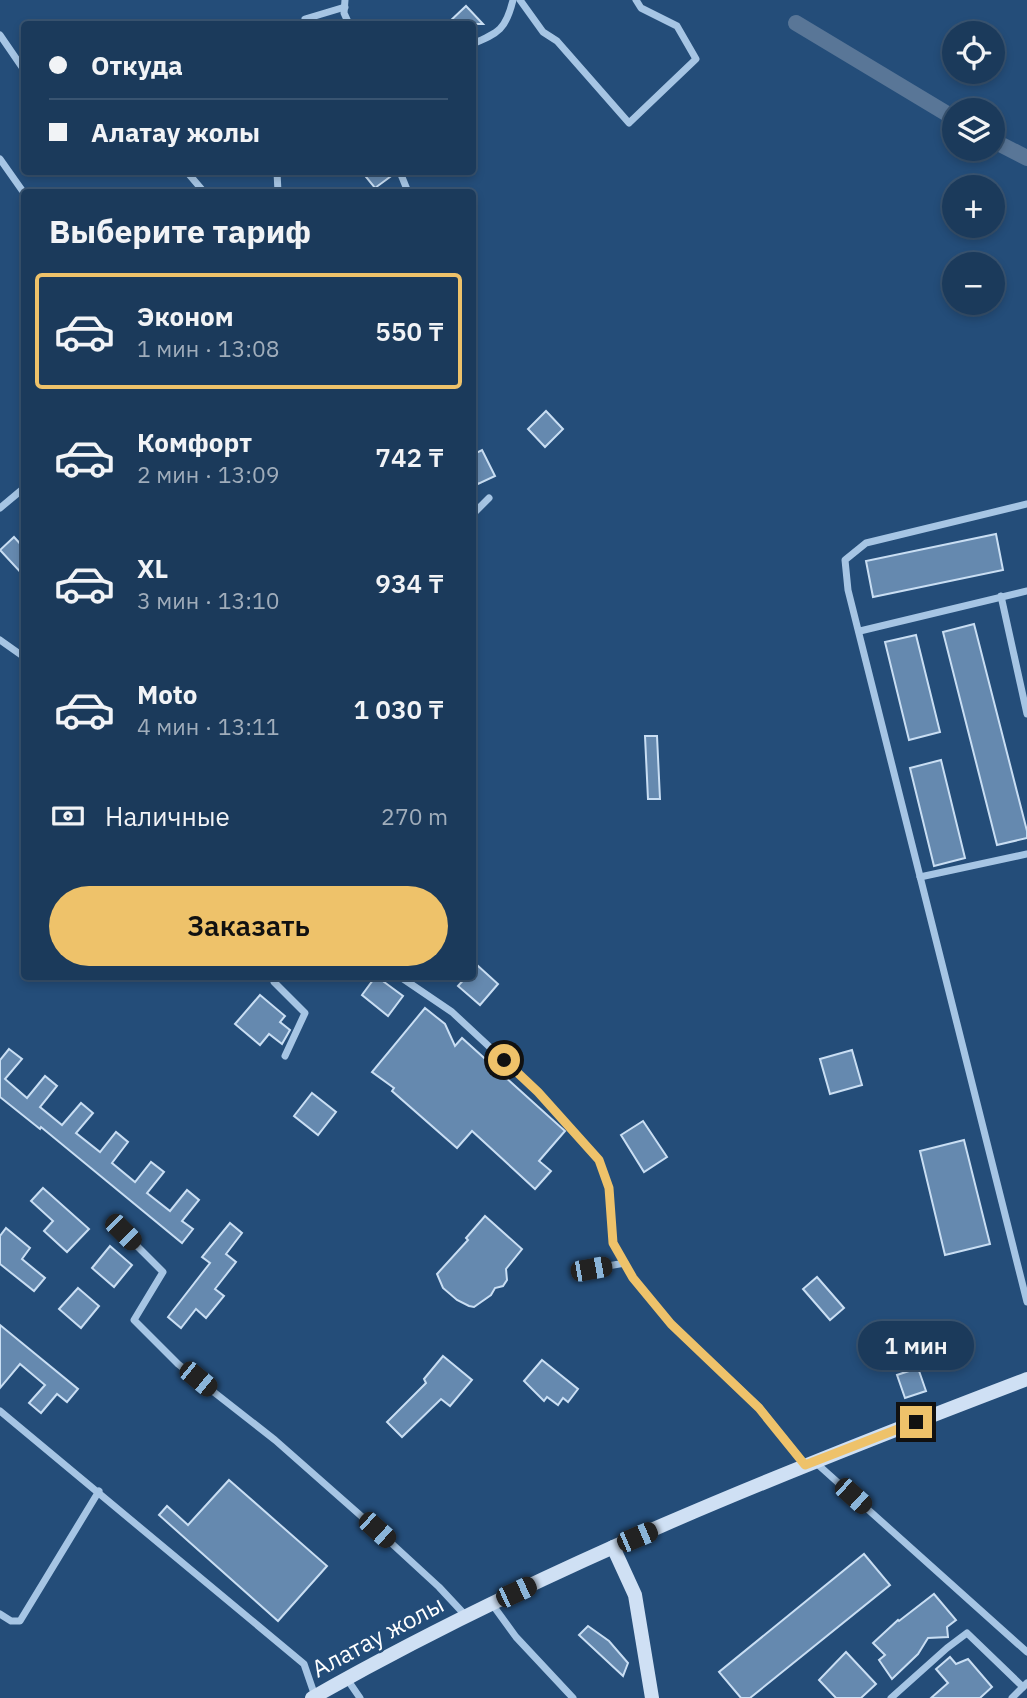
<!DOCTYPE html>
<html lang="ru">
<head>
<meta charset="utf-8">
<style>
	:root { --surface:#1b3a5b; --page:#284564; --text:#f1f3f6; --muted:#a0adbb; --line:#395471; --accent:#eec26a }
	body { margin:0; font-family:"IBM Plex Sans",sans-serif; background:var(--page); color:var(--text); height:100vh; display:flex; flex-direction:column; font-size:26px; white-space:nowrap }
	* { box-sizing:border-box; margin:0 }
	p { font-size:23px; color:var(--muted) }
	.icon { flex:none; width:38px; height:38px; fill:none; stroke:currentColor; stroke-width:2; stroke-linecap:round; stroke-linejoin:round }
	.map { position:relative; flex:1; overflow:hidden }
	.sheet { position:absolute; left:21px; top:189px; width:455px; height:791px; display:flex; flex-direction:column; background:var(--surface); border-radius:7px; box-shadow:0 4px 10px #0003,0 0 0 2px var(--line) }
	.sheet>* { flex:none }
	.banner { position:absolute; left:21px; top:21px; width:455px; height:154px; border-radius:7px; box-shadow:0 4px 10px #0003,0 0 0 2px var(--line); display:grid; align-content:center; height:154px; padding:0 28px; background:var(--surface) }
	.tools { position:absolute; left:942px; top:21px; display:grid; gap:14px }
	.tools a { display:grid; place-items:center; width:63px; height:63px; border-radius:50%; background:var(--surface); box-shadow:0 4px 10px #0003,0 0 0 2px var(--line); font-size:35px }
	.end { position:absolute; width:32px; height:32px; margin:-16px; border:9px solid #eec26a; background:#111; box-shadow:0 0 0 4px #111 }
	.from { border-radius:50% }
	.bubble { position:absolute; height:49px; border-radius:24px; background:var(--surface); box-shadow:0 4px 10px #0003,0 0 0 2px var(--line); font-size:23px; font-weight:600; line-height:49px; text-align:center }
	.car { position:absolute; width:21px; height:42px; margin:-21px -10px; border-radius:9px; box-shadow:0 0 5px 2px #0007; background:linear-gradient(#222 24%,#8ab4d8 0 40%,#222 0 76%,#8ab4d8 0 86%,#222 0) }
	.banner b { display:flex; align-items:center; gap:24px; height:66px; font-size:26px }
	.banner b+b { border-top:2px solid var(--line) }
	.banner i { width:18px; height:18px; background:var(--text) }
	ul { padding:0; list-style:none }
	li { display:flex; align-items:center; gap:21px; height:116px; margin:0 14px 10px; padding:0 14px; border:4px solid transparent; border-radius:7px }
	li div { flex:1 }
	li b { display:block; font-size:26px }
	li em { font-style:normal; font-weight:600 }
	li.active { border-color:var(--accent) }
	li>.icon { width:63px; height:63px; stroke-width:1.5 }
	h2 { padding:0 28px; font-size:32px; line-height:84px }
	.pay { display:flex; align-items:center; gap:18px; height:77px; padding:0 28px; font-size:26px }
	.pay p { margin-inline-start:auto }
	.primary-button { display:flex; gap:14px; margin-top:auto; padding:14px 28px }
	.primary-button a { flex:1; height:80px; border-radius:42px; background:var(--accent); color:#111; font-size:28px; font-weight:600; line-height:80px; text-align:center }
	.map>svg:first-child { display:block }
</style>
</head>
<body>
<div class="map">
<svg width="1027" height="1698" viewBox="0 0 1027 1698">
	<rect width="100%" height="100%" fill="#244d79"/>
	<g fill="none" stroke-linecap="round" stroke-linejoin="round">
		<g stroke="#597697" stroke-width="16">
			<polyline points="796,23 954,118"/>
			<polyline points="992,140 1027,158"/>
		</g>
	</g>
	<g fill="#6589af" stroke="#c9def3" stroke-width="2">
		<polygon points="466,6 483,24 447,24"/>
		<polygon points="362,172 394,172 394,174 375,188"/>
		<polygon points="546,411 563,429 545,447 528,429"/>
		<polygon points="482,450 495,476 478,484 472,473 472,455"/>
		<polygon points="996,534 1003,570 873,597 866,561"/>
		<polygon points="14,537 24,548 24,576 0,550"/>
		<polygon points="974,624 1027,831 1027,838 997,845 943,632"/>
		<polygon points="916,635 940,732 909,740 885,642"/>
		<polygon points="645,736 657,736 660,799 648,799"/>
		<polygon points="941,760 965,858 934,866 910,768"/>
		<polygon points="477,965 498,984 480,1005 458,986 467,976 472,976 472,970"/>
		<polygon points="376,976 403,996 388,1016 362,995"/>
		<polygon points="260,995 285,1016 280,1022 290,1030 282,1044 269,1034 260,1045 235,1024"/>
		<polygon points="425,1008 445,1024 455,1046 462,1038 565,1131 539,1161 551,1171 535,1189 472,1131 457,1148 392,1091 394,1088 372,1072"/>
		<polygon points="9,1049 22,1059 5,1079 27,1098 45,1076 57,1086 40,1107 62,1125 81,1103 93,1113 76,1133 100,1152 116,1132 128,1142 112,1163 135,1182 151,1162 164,1172 147,1193 170,1211 187,1190 199,1200 182,1221 193,1229 182,1243 41,1127 40,1129 0,1097 0,1060"/>
		<polygon points="852,1050 862,1085 830,1094 820,1059"/>
		<polygon points="312,1093 336,1112 318,1135 294,1116"/>
		<polygon points="643,1121 667,1157 644,1172 621,1135"/>
		<polygon points="964,1140 990,1244 945,1255 920,1151"/>
		<polygon points="43,1188 89,1229 67,1252 44,1231 53,1221 31,1201"/>
		<polygon points="485,1216 522,1249 506,1269 507,1280 503,1286 495,1288 491,1295 474,1307 469,1306 457,1300 443,1288 437,1274 468,1240 466,1238"/>
		<polygon points="230,1223 242,1233 226,1254 236,1262 215,1289 224,1296 206,1318 196,1309 181,1328 168,1317 210,1263 202,1257"/>
		<polygon points="6,1228 30,1248 22,1259 45,1278 34,1291 0,1264 0,1236"/>
		<polygon points="110,1246 132,1265 114,1287 92,1268"/>
		<polygon points="817,1277 844,1308 830,1320 803,1289"/>
		<polygon points="78,1288 99,1306 81,1328 59,1309"/>
		<polygon points="0,1325 78,1389 67,1402 57,1394 41,1413 29,1403 45,1385 20,1364 0,1388"/>
		<polygon points="443,1356 472,1380 450,1406 441,1399 402,1437 387,1422 426,1383 424,1379"/>
		<polygon points="542,1360 578,1389 568,1402 563,1398 558,1405 547,1397 544,1401 524,1381"/>
		<polygon points="918,1368 926,1391 905,1398 897,1375"/>
		<polygon points="229,1480 327,1566 278,1621 159,1515 167,1506 188,1525"/>
		<polygon points="864,1554 890,1585 750,1698 741,1698 719,1672"/>
		<polygon points="934,1594 956,1620 947,1627 948,1637 928,1638 918,1654 892,1679 879,1660 885,1655 873,1643 898,1620 899,1621"/>
		<polygon points="588,1626 609,1641 628,1663 623,1676 579,1635"/>
		<polygon points="846,1652 876,1684 861,1698 836,1698 819,1680"/>
		<polygon points="950,1657 956,1664 968,1659 992,1687 980,1698 931,1698 948,1683 936,1669"/>
	</g>
	<g fill="none" stroke-linecap="round" stroke-linejoin="round">
		<g stroke="#a6c5e4" stroke-width="7">
			<polyline points="345,0 344,13 349,24"/>
			<polyline points="520,0 543,32 557,41 629,123 696,59 677,26 641,8 636,0"/>
			<polyline points="305,19 345,7"/>
			<polyline points="0,35 24,70"/>
			<path d="M472,44C499,33 506,29 513,0"/>
			<polyline points="0,159 24,193"/>
			<polyline points="187,172 204,192"/>
			<polyline points="277,172 278,192"/>
			<polyline points="400,172 408,192"/>
			<polyline points="1027,504 866,543 845,560 848,590 1027,1302"/>
			<polyline points="0,508 24,488"/>
			<polyline points="472,515 489,498"/>
			<polyline points="1001,596 1027,714"/>
			<polyline points="860,631 1027,591"/>
			<polyline points="0,640 24,657"/>
			<polyline points="920,877 1027,854"/>
			<polyline points="278,976 274,982 305,1013 285,1056"/>
			<polyline points="399,976 452,1012 538,1092 599,1160 609,1188 613,1243 633,1278 671,1324 759,1407 805,1465"/>
			<polyline points="123,1232 163,1272 134,1320 178,1364 275,1440 377,1530 439,1587 466,1616"/>
			<polyline points="591,1269 625,1263"/>
			<polyline points="0,1411 304,1664 315,1696"/>
			<polyline points="815,1462 1027,1652"/>
			<polyline points="492,1604 516,1637 573,1698"/>
			<polyline points="0,1614 11,1621 20,1621 99,1491"/>
			<polyline points="347,1679 360,1698"/>
			<polyline points="891,1698 947,1648 967,1633 1023,1687"/>
			<polyline points="1012,1698 1027,1683"/>
		</g>
		<g stroke="#cfe0f4" stroke-width="14">
			<polyline points="613,1547 635,1595 652,1698"/>
			<path d="M312,1698C539,1569 783,1472 1027,1379"/>
		</g>
	</g>
	<g fill="none" stroke-linecap="round" stroke-linejoin="round">
		<polyline stroke="#eec26a" stroke-width="9" points="504,1060 538,1092 599,1160 609,1188 613,1243 633,1278 671,1324 759,1408 805,1465 916,1422"/>
	</g>
	<g text-anchor="middle" stroke-width="5" stroke-linejoin="round" paint-order="stroke">
		<g font-size="24" fill="#fff" stroke="#244d79">
			<text transform="translate(378 1637) rotate(-28)" y="8">Алатау жолы</text>
		</g>
	</g>
</svg>
<div class="tools">
<a><svg class="icon" aria-label="locate" viewBox="0 0 24 24"><circle cx="12" cy="12" r="6"/><path d="M12 2v4M12 18v4M2 12h4M18 12h4"/></svg></a>
<a><svg class="icon" aria-label="layers" viewBox="0 0 24 24"><path d="M12 4l9 5-9 5-9-5zM3 14l9 5 9-5"/></svg></a>
<a>+</a>
<a>−</a>
</div>
<i class="end from" style="left:504px;top:1060px"></i>
<i class="end" style="left:916px;top:1422px"></i>
<div class="bubble" style="left:858px;top:1321px;width:116px">1 мин</div>
<i class="car" style="left:123px;top:1232px;rotate:135deg"></i>
<i class="car" style="left:591px;top:1269px;rotate:80deg"></i>
<i class="car" style="left:198px;top:1379px;rotate:129deg"></i>
<i class="car" style="left:853px;top:1496px;rotate:132deg"></i>
<i class="car" style="left:377px;top:1530px;rotate:132deg"></i>
<i class="car" style="left:637px;top:1537px;rotate:67deg"></i>
<i class="car" style="left:516px;top:1592px;rotate:65deg"></i>
<div class="banner">
<b><i class="from"></i>Откуда</b>
<b><i></i>Алатау жолы</b>
</div>
<section class="sheet">
<h2>Выберите тариф</h2>
<ul>
<li class="active"><svg class="icon" aria-label="car" viewBox="0 0 24 24"><path d="M5 17H2v-5l4-1 3-4h7l3 4 3 1v5h-3M9 17h6M6 11h13"/><circle cx="7" cy="17" r="2"/><circle cx="17" cy="17" r="2"/></svg><div><b>Эконом</b><p>1 мин · 13:08</p></div><em>550 ₸</em></li>
<li><svg class="icon" aria-label="car" viewBox="0 0 24 24"><path d="M5 17H2v-5l4-1 3-4h7l3 4 3 1v5h-3M9 17h6M6 11h13"/><circle cx="7" cy="17" r="2"/><circle cx="17" cy="17" r="2"/></svg><div><b>Комфорт</b><p>2 мин · 13:09</p></div><em>742 ₸</em></li>
<li><svg class="icon" aria-label="car" viewBox="0 0 24 24"><path d="M5 17H2v-5l4-1 3-4h7l3 4 3 1v5h-3M9 17h6M6 11h13"/><circle cx="7" cy="17" r="2"/><circle cx="17" cy="17" r="2"/></svg><div><b>XL</b><p>3 мин · 13:10</p></div><em>934 ₸</em></li>
<li><svg class="icon" aria-label="car" viewBox="0 0 24 24"><path d="M5 17H2v-5l4-1 3-4h7l3 4 3 1v5h-3M9 17h6M6 11h13"/><circle cx="7" cy="17" r="2"/><circle cx="17" cy="17" r="2"/></svg><div><b>Moto</b><p>4 мин · 13:11</p></div><em>1 030 ₸</em></li>
</ul>
<div class="pay"><svg class="icon" aria-label="cash" viewBox="0 0 24 24"><path d="M3 7h18v10H3z"/><circle cx="12" cy="12" r="2"/></svg>Наличные<p>270 m</p></div>
<div class="primary-button"><a>Заказать</a></div>
</section>
</div>
</body>
</html>
